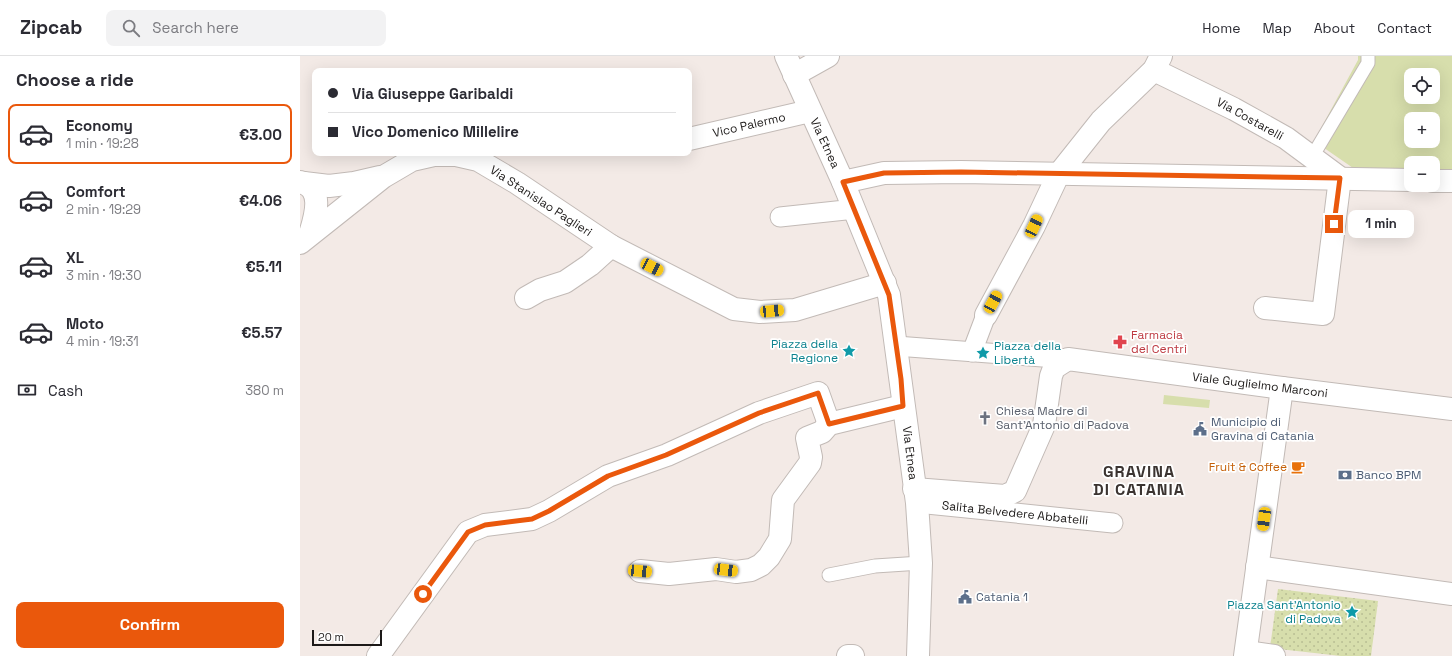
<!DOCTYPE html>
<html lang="en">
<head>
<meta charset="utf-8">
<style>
	:root { --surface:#fff; --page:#f2f2f3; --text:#2b2b33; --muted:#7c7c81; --line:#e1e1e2; --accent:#ea580c }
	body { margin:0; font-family:"Space Grotesk",sans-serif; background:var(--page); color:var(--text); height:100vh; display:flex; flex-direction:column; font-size:15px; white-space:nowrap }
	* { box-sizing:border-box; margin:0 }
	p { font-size:13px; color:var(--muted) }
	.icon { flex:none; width:22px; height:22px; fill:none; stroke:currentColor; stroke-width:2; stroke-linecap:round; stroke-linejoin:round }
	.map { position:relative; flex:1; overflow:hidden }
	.details { display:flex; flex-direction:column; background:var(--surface); width:300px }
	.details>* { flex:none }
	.top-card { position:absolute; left:12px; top:12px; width:380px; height:88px; border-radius:8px; box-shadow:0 4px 16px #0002; display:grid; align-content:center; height:88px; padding:0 16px; background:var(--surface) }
	.buttons { position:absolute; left:1104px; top:12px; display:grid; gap:8px }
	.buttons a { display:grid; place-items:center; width:36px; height:36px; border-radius:8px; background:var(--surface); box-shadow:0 4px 16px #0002; font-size:20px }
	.scale { position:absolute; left:12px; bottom:10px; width:70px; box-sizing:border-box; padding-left:4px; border:2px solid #1c1918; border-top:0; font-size:11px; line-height:14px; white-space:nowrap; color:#1c1918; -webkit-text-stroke:3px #fff; paint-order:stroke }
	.end { position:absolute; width:18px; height:18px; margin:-9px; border:5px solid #ea580c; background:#fff; box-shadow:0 0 0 2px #fff }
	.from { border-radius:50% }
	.bubble { position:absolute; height:28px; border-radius:8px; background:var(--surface); box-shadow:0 4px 16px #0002; font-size:13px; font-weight:600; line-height:28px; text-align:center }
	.car { position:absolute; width:12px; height:24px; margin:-12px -6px; border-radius:5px; box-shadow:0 0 3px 1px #0007; background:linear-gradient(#f5c518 24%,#345 0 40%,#f5c518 0 76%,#345 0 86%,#f5c518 0) }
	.top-card b { display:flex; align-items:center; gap:14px; height:38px; font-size:15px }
	.top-card b+b { border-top:1px solid var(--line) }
	.top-card i { width:10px; height:10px; background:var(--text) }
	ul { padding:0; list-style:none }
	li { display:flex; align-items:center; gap:12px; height:60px; margin:0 8px 6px; padding:0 8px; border:2px solid transparent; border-radius:8px }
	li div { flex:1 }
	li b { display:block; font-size:15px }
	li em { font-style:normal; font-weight:600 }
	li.on { border-color:var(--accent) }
	li>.icon { width:36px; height:36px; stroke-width:1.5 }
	h2 { padding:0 16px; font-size:18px; line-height:48px }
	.pay { display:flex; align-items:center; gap:10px; height:44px; padding:0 16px; font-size:15px }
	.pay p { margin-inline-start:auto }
	.primary-button { display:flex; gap:8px; margin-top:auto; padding:8px 16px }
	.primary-button a { flex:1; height:46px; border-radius:8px; background:var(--accent); color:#fff; font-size:16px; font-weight:600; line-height:46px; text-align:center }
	header { display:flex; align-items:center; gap:24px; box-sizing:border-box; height:56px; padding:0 20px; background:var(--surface); border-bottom:1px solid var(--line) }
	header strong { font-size:19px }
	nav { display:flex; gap:22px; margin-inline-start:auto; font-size:14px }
	.search { width:280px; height:36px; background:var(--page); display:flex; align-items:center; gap:10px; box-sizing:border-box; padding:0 14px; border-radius:8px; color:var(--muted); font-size:15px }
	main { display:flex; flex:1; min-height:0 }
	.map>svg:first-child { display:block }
</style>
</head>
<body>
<header>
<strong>Zipcab</strong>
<div class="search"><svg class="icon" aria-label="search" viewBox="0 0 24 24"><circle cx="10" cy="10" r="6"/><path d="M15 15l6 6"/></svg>Search here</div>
<nav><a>Home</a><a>Map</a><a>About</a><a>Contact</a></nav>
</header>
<main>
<section class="details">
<h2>Choose a ride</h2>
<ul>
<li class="on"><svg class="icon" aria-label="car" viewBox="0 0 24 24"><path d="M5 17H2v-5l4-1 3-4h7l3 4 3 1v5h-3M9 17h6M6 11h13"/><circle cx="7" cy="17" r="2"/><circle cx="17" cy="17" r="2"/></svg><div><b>Economy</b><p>1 min · 19:28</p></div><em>€3.00</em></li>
<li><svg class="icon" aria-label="car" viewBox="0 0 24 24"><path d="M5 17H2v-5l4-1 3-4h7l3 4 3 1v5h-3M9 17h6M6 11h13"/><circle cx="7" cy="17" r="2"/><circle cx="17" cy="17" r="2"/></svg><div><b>Comfort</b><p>2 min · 19:29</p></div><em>€4.06</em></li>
<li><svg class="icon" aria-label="car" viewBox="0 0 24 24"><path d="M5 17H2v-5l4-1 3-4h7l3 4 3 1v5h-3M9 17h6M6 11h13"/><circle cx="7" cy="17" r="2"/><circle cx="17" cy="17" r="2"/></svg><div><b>XL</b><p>3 min · 19:30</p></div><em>€5.11</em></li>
<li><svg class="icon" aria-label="car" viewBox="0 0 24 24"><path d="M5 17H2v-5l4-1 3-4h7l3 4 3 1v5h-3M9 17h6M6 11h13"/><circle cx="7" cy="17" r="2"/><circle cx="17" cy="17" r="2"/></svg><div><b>Moto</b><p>4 min · 19:31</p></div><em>€5.57</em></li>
</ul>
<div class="pay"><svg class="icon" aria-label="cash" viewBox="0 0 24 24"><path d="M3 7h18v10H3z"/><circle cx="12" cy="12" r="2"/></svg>Cash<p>380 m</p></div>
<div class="primary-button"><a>Confirm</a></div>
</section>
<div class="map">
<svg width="1152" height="600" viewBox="0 0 1152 600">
	<defs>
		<pattern id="garden-dots" width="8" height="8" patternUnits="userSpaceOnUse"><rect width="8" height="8" fill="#d7deac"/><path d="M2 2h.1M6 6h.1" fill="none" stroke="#b8be93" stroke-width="1.8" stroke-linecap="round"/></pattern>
	</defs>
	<rect width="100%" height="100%" fill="#f3eae6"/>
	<g fill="#d7deac" fill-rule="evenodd">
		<path d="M1058,0H1152V117L1133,116V107H1111V116L1056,114L1014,85L1058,4ZM1111,19H1133V41H1111ZM1111,63H1133V85H1111Z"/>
		<polygon points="864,339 910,344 909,352 863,348"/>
	</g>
	<polygon fill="url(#garden-dots)" points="978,533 1078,545 1071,600 1041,600 970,592"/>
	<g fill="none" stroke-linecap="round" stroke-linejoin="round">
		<g stroke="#c2bab6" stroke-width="15">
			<g id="service">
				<polyline points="1012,101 1068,7 1068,0"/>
				<polyline points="529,519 575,510 621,507"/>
			</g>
		</g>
		<g stroke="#c2bab6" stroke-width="21">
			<g id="pedestrian">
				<polyline points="480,161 555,153"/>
				<polyline points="596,290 768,303"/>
				<polyline points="672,296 686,259"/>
				<polyline points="617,447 813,467"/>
			</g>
		</g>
		<g stroke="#c2bab6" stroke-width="24">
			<g id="minor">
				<polyline points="854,14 934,53 986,82 1040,122 1023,258 965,252"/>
				<polyline points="494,19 528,0"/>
				<polyline points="389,83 510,55"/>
				<polyline points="226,242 240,234 265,226 290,209 311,190"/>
				<polyline points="686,259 734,170 758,119 801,65 854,14 861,0"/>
				<polyline points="957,511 1152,538"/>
				<polyline points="340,515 369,518 416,513 436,516 451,514 461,509 469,501 480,483 483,444 510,407 511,401 507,382 522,376 529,368 603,350"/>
				<polyline points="946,596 974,600"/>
				<polyline points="78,600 168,476 185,469 232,463 249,455 308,420 367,399 459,357 518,337 529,368"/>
				<polyline points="548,600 553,600"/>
				<polyline points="945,600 982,332"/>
			</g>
		</g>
		<g stroke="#c2bab6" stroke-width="24">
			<g id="secondary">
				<polyline points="486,0 543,126 589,239 617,447 621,507 618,600"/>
				<polyline points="1133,125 1152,125"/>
				<path d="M0,126C25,132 15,161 10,178"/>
				<polyline points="543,126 584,117 661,116 1111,124"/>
				<polyline points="4,127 29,130 54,127 80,121"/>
				<polyline points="0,187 83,121 112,104 134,99 156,99 178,104 217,127 311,190 434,253 460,256 495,254 585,227"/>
				<polyline points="614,433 705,440 715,435 744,369 751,320 754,312 768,303 982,332 1152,353"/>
			</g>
		</g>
		<use href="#service" stroke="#fff" stroke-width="13"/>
		<use href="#pedestrian" stroke="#fff" stroke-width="19"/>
		<use href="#minor" stroke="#fff" stroke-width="22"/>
		<use href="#secondary" stroke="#fff" stroke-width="22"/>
	</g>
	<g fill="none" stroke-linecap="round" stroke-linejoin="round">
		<polyline stroke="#ea580c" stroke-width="5" points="123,538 168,476 185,469 232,463 249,455 308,420 366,399 459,357 518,337 529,368 603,350 601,323 589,239 543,126 584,117 661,116 1040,122 1034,168"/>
	</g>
	<defs>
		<g id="pharmacy-bare" transform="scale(1.08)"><path d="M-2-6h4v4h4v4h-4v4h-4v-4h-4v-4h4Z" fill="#e0444e" stroke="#fff" stroke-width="2.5" paint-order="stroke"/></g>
		<g id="sight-bare" transform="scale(1.08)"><path d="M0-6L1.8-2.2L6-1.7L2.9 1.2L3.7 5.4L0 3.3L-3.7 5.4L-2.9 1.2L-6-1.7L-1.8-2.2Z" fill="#0f9aa8" stroke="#fff" stroke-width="2.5" paint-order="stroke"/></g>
		<g id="church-bare" transform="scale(1.08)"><path d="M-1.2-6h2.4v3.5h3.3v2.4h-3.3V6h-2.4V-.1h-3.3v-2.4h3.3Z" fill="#6b7280" stroke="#fff" stroke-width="2.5" paint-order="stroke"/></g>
		<g id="civic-bare" transform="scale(1.08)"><path d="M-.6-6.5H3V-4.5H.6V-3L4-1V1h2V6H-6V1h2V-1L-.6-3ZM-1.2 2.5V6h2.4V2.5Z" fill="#5c6f8a" stroke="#fff" stroke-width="2.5" paint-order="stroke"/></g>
		<g id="cafe-bare" transform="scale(1.08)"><path d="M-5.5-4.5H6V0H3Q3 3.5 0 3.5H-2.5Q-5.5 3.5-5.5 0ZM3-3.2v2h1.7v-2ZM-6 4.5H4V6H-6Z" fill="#e8710a" stroke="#fff" stroke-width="2.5" paint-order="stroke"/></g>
		<g id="bank-bare" transform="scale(1.08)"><path d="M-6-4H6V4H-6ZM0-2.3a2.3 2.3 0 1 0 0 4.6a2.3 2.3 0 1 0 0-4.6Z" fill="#5c6f8a" stroke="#fff" stroke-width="2.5" paint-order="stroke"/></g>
	</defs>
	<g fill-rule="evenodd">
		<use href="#pharmacy-bare" x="820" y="286"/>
		<use href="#sight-bare" x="549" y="295"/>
		<use href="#sight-bare" x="683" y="297"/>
		<use href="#church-bare" x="685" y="362"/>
		<use href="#civic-bare" x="900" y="373"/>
		<use href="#cafe-bare" x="998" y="411"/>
		<use href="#bank-bare" x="1045" y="419"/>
		<use href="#civic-bare" x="665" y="541"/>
		<use href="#sight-bare" x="1052" y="556"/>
	</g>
	<g text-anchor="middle" stroke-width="3.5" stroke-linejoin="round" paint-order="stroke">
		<g font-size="12" fill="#1c1918" stroke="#fff">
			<text transform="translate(950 63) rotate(29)" y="4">Via Costarelli</text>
			<text transform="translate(449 69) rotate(-13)" y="4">Vico Palermo</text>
			<text transform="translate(525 87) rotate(65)" y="4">Via Etnea</text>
			<text transform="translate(241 145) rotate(33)" y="4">Via Stanislao Paglieri</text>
			<text transform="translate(960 329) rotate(7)" y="4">Viale Guglielmo Marconi</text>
			<text transform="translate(610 397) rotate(83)" y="4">Via Etnea</text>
			<text transform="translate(715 457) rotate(6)" y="4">Salita Belvedere Abbatelli</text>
		</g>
		<g font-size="12" fill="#be3a42" stroke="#fff" text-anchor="start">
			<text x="831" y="283">Farmacia<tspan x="831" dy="14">del Centri</tspan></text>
		</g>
		<g font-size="12" fill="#0d838f" stroke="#fff" text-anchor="end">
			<text x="538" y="292">Piazza della<tspan x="538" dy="14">Regione</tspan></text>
			<text x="694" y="294" text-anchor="start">Piazza della<tspan x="694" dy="14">Libertà</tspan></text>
			<text x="1041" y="553">Piazza Sant'Antonio<tspan x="1041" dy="14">di Padova</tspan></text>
		</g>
		<g font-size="12" fill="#5b616d" stroke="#fff" text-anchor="start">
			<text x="696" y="359">Chiesa Madre di<tspan x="696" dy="14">Sant'Antonio di Padova</tspan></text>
		</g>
		<g font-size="12" fill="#4e5e75" stroke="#fff" text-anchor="start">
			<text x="911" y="370">Municipio di<tspan x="911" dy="14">Gravina di Catania</tspan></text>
			<text x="1056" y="423">Banco BPM</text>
			<text x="676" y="545">Catania 1</text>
		</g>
		<g font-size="12" fill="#c56008" stroke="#fff" text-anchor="end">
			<text x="987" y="415">Fruit &amp; Coffee</text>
		</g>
		<g font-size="16" font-weight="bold" letter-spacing="1" fill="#3b3431" stroke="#fff">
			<text x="839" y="421">GRAVINA<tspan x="839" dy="18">DI CATANIA</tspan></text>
		</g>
	</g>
</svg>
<div class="buttons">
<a><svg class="icon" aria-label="locate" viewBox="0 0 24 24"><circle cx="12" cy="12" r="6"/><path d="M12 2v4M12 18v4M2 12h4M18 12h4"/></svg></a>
<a>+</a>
<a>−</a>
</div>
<div class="scale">20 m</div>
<i class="end from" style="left:123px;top:538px"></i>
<i class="end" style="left:1034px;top:168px"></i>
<div class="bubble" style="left:1048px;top:154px;width:66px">1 min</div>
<i class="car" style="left:734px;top:170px;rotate:25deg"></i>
<i class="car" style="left:352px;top:211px;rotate:117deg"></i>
<i class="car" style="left:693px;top:246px;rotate:29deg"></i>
<i class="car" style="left:472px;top:255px;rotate:85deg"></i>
<i class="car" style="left:964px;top:463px;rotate:188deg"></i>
<i class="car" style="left:426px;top:514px;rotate:97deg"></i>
<i class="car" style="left:340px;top:515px;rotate:95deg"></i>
<div class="top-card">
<b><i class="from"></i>Via Giuseppe Garibaldi</b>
<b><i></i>Vico Domenico Millelire</b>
</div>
</div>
</main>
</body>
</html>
